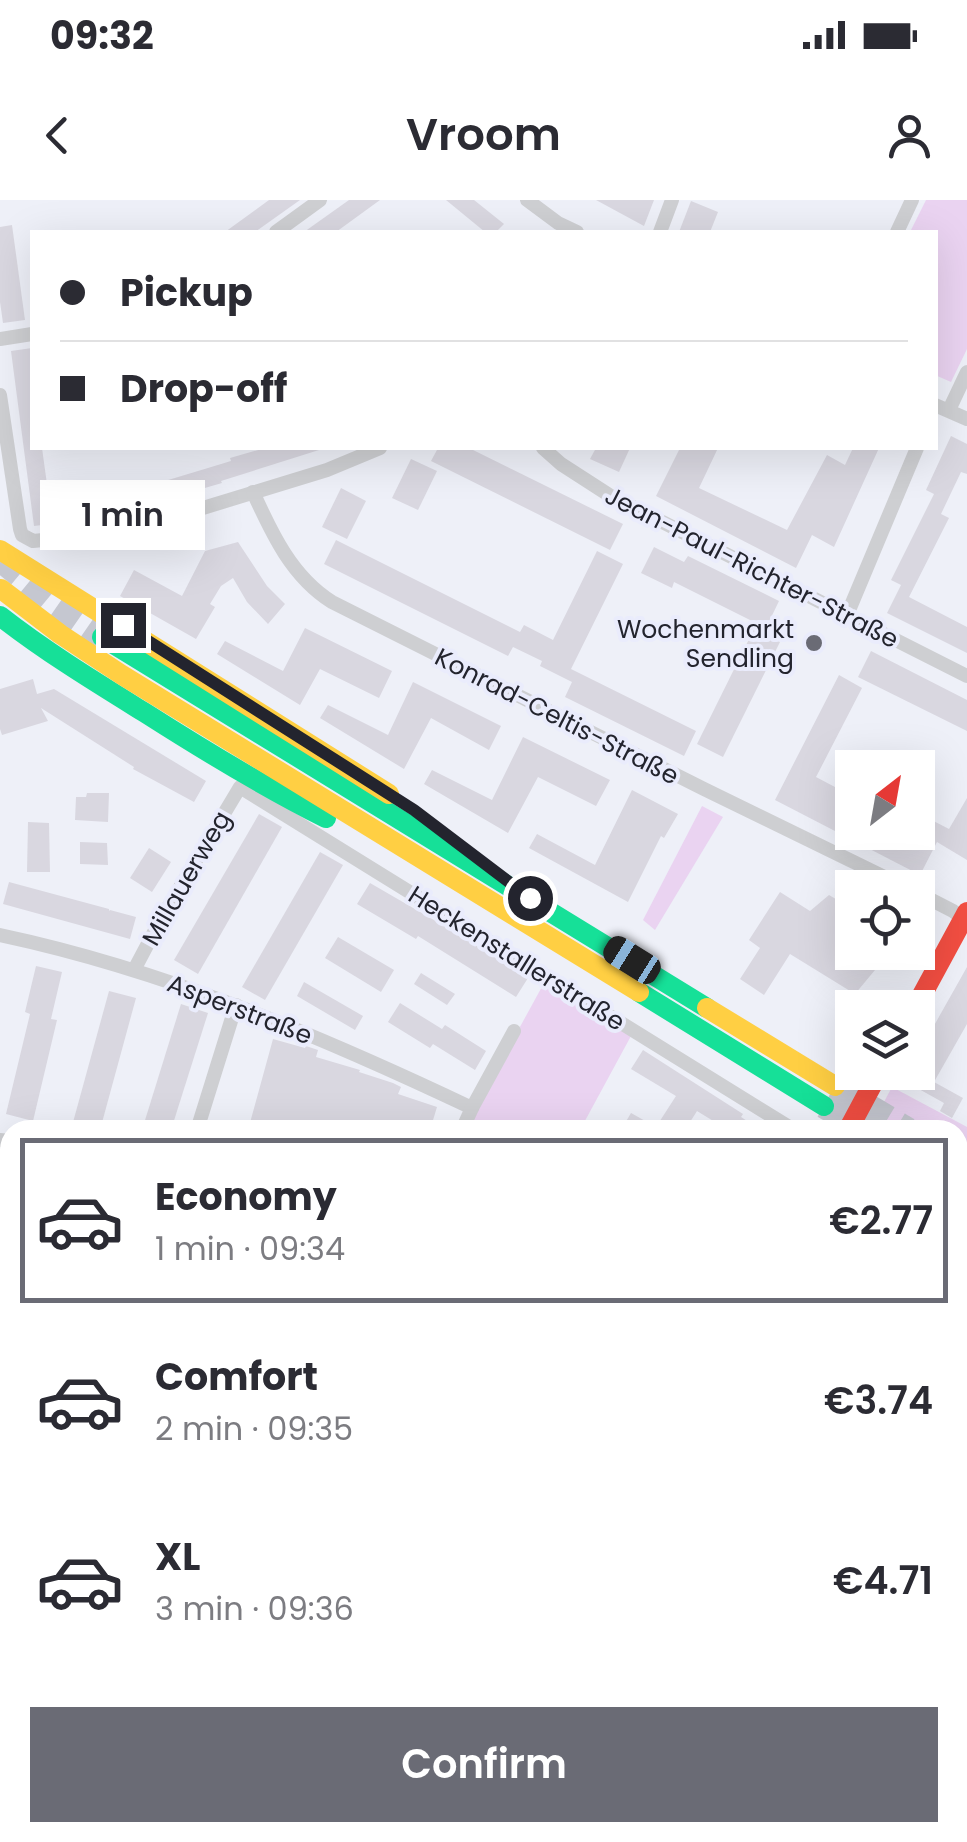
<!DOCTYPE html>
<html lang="en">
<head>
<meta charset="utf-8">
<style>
	:root { --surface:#fff; --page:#f2f2f3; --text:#2b2b33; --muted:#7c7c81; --line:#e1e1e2; --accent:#6a6b75 }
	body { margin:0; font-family:Poppins,sans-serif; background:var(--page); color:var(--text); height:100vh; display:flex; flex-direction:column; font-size:38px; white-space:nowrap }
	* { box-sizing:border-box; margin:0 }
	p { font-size:32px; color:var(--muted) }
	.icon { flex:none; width:55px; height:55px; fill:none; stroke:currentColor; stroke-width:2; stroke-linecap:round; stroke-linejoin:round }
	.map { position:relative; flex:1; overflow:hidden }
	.drawer { position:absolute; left:0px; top:920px; width:968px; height:722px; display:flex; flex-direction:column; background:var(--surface); border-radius:30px 30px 0 0; box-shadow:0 10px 40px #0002 }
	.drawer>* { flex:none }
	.top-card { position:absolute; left:30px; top:30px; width:908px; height:220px; border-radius:0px; box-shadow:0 10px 40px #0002; display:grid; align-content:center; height:220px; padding:0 30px; background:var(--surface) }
	.needle { width:65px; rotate:31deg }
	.controls { position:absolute; left:835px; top:550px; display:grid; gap:20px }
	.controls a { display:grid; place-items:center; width:100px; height:100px; border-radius:0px; background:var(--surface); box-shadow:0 10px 40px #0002; font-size:50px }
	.end { position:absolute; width:45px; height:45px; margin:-22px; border:12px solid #23242e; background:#fff; box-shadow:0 0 0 5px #fff }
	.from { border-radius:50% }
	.bubble { position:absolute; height:70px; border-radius:0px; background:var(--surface); box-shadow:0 10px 40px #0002; font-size:32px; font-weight:600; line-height:70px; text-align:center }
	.car { position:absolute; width:30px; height:60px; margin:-30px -15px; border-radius:12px; box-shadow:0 0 8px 2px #0007; background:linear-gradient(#222 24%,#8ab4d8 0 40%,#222 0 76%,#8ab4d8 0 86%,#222 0) }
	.top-card b { display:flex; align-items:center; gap:35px; height:95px; font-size:38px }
	.top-card b+b { border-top:2px solid var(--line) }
	.top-card i { width:25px; height:25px; background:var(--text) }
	ul { padding:18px 0 0; list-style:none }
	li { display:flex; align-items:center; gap:30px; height:165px; margin:0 20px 15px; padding:0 10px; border:5px solid transparent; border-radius:0px }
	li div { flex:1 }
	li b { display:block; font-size:38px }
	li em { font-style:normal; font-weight:600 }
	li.active { border-color:var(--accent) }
	li>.icon { width:90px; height:90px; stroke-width:1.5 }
	.action { display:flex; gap:20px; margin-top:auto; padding:20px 30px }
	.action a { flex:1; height:115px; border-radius:0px; background:var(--accent); color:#fff; font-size:40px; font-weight:600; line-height:115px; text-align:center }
	.status { display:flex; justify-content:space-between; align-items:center; height:70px; padding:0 50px; background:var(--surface); direction:ltr }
	.status svg { height:28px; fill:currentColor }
	header { display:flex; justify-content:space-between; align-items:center; height:130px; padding:0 30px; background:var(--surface); font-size:45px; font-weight:600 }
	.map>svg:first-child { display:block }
</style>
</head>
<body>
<div class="status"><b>09:32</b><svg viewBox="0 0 49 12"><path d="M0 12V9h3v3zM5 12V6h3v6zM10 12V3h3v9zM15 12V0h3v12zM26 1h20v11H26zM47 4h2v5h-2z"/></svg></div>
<header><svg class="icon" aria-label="back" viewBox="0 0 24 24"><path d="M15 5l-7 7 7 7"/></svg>Vroom<svg class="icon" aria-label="person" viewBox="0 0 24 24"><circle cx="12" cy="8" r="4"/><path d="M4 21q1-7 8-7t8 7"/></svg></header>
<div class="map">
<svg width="967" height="1642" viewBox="0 0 967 1642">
	<rect width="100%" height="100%" fill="#eef0f8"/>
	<g fill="#ead3f1">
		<polygon points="926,0 967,0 967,149 951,182 935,175 935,32 910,32"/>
		<polygon points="702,606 723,617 655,730 643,720"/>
		<polygon points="544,783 631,836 580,930 469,930 480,900"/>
		<polygon points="892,887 967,927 967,1039 958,1033 958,930 869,930"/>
		<polygon points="958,1598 967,1604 967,1642 883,1642 870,1633 958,1632"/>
	</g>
	<g fill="#d9d7e0">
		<polygon points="269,0 300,0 255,32 225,32"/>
		<polygon points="349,0 380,0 336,32 304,32"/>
		<polygon points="446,0 474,0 504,24 496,32 485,32"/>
		<polygon points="596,0 654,0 644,26"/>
		<polygon points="691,1 718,12 710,32 679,32"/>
		<polygon points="12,25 25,120 3,123 0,102 0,27"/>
		<polygon points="32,148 32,248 42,248 50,306 57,305 59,323 34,326 11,151"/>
		<polygon points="951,236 967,244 967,274 961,272 941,314 949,318 909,397 967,427 967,453 887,413 901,385 891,380 934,294 926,290"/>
		<polygon points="265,248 318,248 319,250 221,281 222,283 129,310 122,294 231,261 230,258"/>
		<polygon points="438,248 469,248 623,324 610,350 431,261"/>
		<polygon points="596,248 630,248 619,272 590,259"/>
		<polygon points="680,248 718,248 699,288 787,330 827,255 845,265 853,248 879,248 834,347 812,335 796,368 656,296"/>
		<polygon points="411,259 437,271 418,310 392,298"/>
		<polygon points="341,288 366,301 347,339 322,327"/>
		<polygon points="336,340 520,432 524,425 553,440 597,351 623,364 571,469 696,531 684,556 565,497 572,482 540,466 542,461 513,447 508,456 324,364"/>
		<polygon points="238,342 267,386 285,404 268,424 247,402 233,378 221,386 210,404 215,407 196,439 120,396 134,370 182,396 205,351"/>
		<polygon points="654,347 684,362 688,356 779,401 766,428 674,382 672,388 641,373"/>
		<polygon points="305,428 392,471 379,498 320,469 300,505 217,454 225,441 283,471"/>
		<polygon points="754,429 780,442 723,557 697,544"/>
		<polygon points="871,451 967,500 967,531 858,477"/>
		<polygon points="839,475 862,488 816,577 852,596 852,632 918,632 918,613 949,629 967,598 967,660 937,642 920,675 775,600"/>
		<polygon points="33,479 37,494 54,489 206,581 194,602 133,569 134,567 41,508 48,521 2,535 0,529 0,489"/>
		<polygon points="413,482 501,526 489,550 431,518 404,569 320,518 328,505 388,535"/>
		<polygon points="523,537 610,580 596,606 538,577 508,633 424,584 432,570 492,600"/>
		<polygon points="632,590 678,614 664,638 661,636 628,702 529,648 537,634 595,665"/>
		<polygon points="87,593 109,593 108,622 75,620 76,597 86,597"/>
		<polygon points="259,614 282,627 198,774 174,760"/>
		<polygon points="28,622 49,623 50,672 27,672"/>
		<polygon points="80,642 107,643 108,665 80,664"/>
		<polygon points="149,648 171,662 152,692 130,678"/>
		<polygon points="320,652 343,665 265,800 242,787"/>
		<polygon points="9,682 109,709 109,711 110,710 136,717 130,739 3,704"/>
		<polygon points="370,683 446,727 528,778 516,797 418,736 416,739 357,704"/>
		<polygon points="780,692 810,711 829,695 846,705 852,699 852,752 879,752 875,770 855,794 790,754 764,795 740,779 760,748 749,740"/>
		<polygon points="338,737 394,770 381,792 325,758"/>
		<polygon points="36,766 62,772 51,819 57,820 33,921 6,914 30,814 25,812"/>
		<polygon points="967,767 967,824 934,882 963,898 952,918 940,911 944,903 892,874 918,872 918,854"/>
		<polygon points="421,773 455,794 447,805 414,784"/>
		<polygon points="304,782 363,816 355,830 297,796"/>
		<polygon points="109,791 136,798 100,930 86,930 72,926"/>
		<polygon points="400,803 442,829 445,825 486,851 475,870 433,844 430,848 388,822"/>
		<polygon points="181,804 208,813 171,930 142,930"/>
		<polygon points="273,839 305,848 306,846 318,850 316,857 360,870 359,872 393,883 401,887 398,894 437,907 430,930 248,930"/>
		<polygon points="643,850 743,914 741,917 761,930 728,930 697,911 685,930 621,930 631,913 656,927 676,896 631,869"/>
	</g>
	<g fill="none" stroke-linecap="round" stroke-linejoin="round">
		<g stroke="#c5c7d0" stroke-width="25" stroke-dasharray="25 12" stroke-linecap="butt">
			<polyline points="0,359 53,403 102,437"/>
			<polyline points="835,886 908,930"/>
			<polyline points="824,906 864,930"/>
			<polyline points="958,960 967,966"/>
			<polyline points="958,987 967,993"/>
		</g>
		<g stroke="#cecfd2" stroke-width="14">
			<polyline points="527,0 558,23 577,32"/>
			<polyline points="276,32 320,0"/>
			<polyline points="660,32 672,0"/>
			<polyline points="897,32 912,0"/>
			<polyline points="0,139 32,134"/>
			<polyline points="0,195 20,329 22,335 33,341 115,333 144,326 327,270 380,248"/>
			<polyline points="935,205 967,219"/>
			<polyline points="949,210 967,172"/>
			<polyline points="543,248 561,264 609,295 967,476"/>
			<path d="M253,292C272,334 292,377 332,402L704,589L907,688"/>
			<polyline points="847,415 917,248"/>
			<polyline points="918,693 953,711 967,722"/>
			<path d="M0,735C165,770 320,836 472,908"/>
			<polyline points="134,770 161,719 240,587 794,930"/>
			<polyline points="197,930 236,805"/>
			<polyline points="462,930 472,908 514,831"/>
			<polyline points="0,940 10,941"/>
			<polyline points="958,1330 967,1330"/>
			<polyline points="0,1416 10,1417"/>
			<polyline points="358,1632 382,1642"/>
			<polyline points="699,1632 710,1642"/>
			<polyline points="136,1642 137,1632"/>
		</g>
		<g stroke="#16e098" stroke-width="20">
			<path d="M0,416C46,452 97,483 147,514C205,551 264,587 326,618"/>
			<polyline points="102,437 707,808"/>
			<polyline points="639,792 824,906"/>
		</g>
		<g stroke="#ffcf43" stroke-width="20">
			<polyline points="0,350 389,594"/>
			<polyline points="1,389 60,434 122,475 639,792"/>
			<polyline points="707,808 835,886"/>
		</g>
		<g stroke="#f24e42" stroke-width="20">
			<polyline points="915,808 967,712"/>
			<polyline points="848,930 879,872"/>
			<polyline points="0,1241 10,1241"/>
		</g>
	</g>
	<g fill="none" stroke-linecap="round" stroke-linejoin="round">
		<polyline stroke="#23242e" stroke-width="12" points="123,425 414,610 530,698"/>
	</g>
	<circle fill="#6a6b75" stroke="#eaecfc" stroke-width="4" cx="814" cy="443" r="10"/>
	<g text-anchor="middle" stroke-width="8" stroke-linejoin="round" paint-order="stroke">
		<g font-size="25" fill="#23242e" stroke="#eaecfc">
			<text transform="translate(752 367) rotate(27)" y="9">Jean-Paul-Richter-Straße</text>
			<text transform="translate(557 516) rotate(27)" y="9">Konrad-Celtis-Straße</text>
			<text transform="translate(186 678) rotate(-60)" y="9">Millauerweg</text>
			<text transform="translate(517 758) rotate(32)" y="9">Heckenstallerstraße</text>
			<text transform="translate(240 809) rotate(21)" y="9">Asperstraße</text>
		</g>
		<g font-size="25" fill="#23242e" stroke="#eaecfc" text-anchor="end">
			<text x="794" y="438">Wochenmarkt<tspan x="794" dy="29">Sendling</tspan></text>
		</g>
	</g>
</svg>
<div class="controls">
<a><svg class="needle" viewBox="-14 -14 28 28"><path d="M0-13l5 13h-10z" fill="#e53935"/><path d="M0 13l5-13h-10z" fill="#7c7c81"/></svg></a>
<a><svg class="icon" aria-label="locate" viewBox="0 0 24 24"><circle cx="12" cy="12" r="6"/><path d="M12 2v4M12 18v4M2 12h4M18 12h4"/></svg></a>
<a><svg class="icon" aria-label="layers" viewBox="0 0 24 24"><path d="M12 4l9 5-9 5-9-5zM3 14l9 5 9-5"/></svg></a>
</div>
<i class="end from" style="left:530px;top:698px"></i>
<i class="end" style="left:123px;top:425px"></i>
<div class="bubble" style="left:40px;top:280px;width:165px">1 min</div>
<i class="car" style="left:632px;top:760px;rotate:302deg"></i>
<div class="top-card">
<b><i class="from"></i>Pickup</b>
<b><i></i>Drop-off</b>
</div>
<section class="drawer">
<ul>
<li class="active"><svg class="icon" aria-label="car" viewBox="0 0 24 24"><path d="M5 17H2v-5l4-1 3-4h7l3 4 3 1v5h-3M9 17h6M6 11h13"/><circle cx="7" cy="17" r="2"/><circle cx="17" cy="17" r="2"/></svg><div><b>Economy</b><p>1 min · 09:34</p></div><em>€2.77</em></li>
<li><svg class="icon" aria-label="car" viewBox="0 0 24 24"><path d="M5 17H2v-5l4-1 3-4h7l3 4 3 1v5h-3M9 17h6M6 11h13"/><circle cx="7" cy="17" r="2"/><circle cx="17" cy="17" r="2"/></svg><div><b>Comfort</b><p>2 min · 09:35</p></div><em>€3.74</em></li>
<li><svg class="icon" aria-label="car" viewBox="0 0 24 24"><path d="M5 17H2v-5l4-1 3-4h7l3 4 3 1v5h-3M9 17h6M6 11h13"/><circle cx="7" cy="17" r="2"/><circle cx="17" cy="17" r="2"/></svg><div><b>XL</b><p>3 min · 09:36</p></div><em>€4.71</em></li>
</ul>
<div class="action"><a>Confirm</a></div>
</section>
</div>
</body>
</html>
